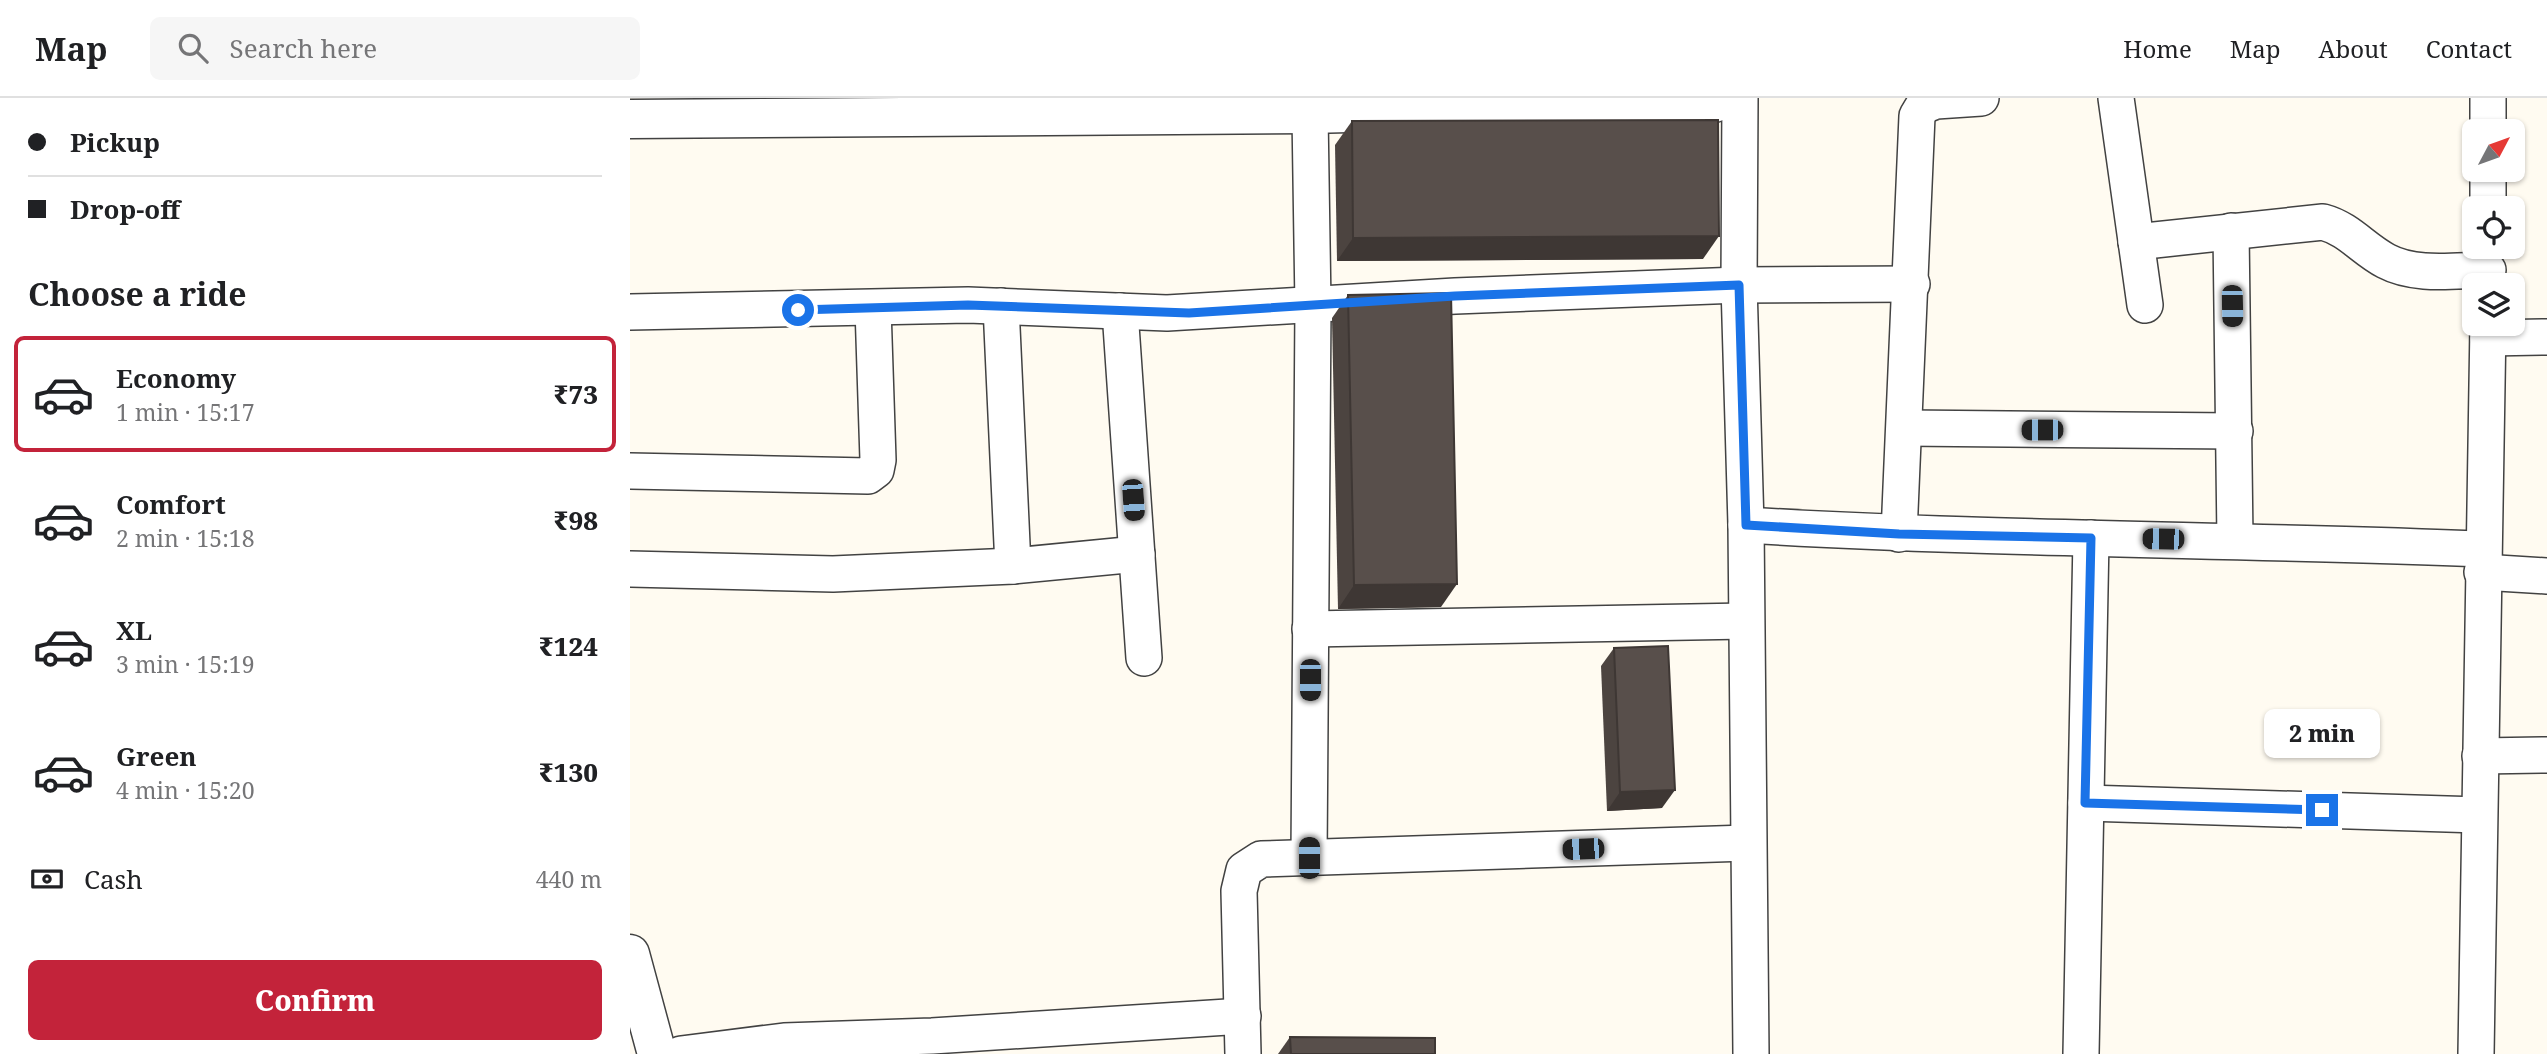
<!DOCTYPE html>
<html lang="en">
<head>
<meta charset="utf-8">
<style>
	:root { --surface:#fff; --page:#f6f6f6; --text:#202124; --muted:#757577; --line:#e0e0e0; --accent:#c3233a }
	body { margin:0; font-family:"Noto Serif",serif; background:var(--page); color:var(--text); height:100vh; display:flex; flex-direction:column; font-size:26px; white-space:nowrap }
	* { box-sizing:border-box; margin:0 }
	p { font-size:23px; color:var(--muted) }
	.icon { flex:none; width:38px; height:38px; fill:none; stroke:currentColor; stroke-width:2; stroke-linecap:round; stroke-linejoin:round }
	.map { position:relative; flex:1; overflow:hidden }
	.sheet { display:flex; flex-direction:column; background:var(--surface); width:630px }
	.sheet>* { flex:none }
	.banner { display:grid; align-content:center; height:154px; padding:0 28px; background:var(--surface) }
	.needle { width:46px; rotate:49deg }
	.fabs { position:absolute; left:1832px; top:21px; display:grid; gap:14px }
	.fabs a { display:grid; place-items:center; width:63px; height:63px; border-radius:10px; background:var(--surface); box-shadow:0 2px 5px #0004; font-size:35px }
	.end { position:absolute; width:32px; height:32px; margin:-16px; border:9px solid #1a73e8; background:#fff; box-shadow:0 0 0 4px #fff }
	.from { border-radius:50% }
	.bubble { position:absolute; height:49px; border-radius:10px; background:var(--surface); box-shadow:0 2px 5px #0004; font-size:23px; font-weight:800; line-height:49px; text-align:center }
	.car { position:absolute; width:21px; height:42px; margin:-21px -10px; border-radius:9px; box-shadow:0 0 5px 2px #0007; background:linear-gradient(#222 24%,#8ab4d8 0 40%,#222 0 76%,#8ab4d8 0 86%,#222 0) }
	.banner b { display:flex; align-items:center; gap:24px; height:66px; font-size:26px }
	.banner b+b { border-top:2px solid var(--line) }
	.banner i { width:18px; height:18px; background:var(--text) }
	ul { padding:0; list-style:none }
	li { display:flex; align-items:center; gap:21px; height:116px; margin:0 14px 10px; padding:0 14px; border:4px solid transparent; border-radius:10px }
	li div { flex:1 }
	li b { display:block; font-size:26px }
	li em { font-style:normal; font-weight:800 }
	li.active { border-color:var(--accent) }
	li>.icon { width:63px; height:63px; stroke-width:1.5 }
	h2 { padding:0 28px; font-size:32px; line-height:84px }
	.pay { display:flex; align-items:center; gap:18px; height:77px; padding:0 28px; font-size:26px }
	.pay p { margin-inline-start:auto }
	.action { display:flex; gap:14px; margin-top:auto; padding:14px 28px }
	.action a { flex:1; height:80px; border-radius:10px; background:var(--accent); color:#fff; font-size:28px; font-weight:800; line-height:80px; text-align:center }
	header { display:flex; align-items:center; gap:42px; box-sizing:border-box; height:98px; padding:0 35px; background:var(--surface); border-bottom:2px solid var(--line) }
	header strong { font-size:33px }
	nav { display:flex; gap:38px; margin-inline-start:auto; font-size:24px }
	.search { width:490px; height:63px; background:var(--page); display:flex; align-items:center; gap:18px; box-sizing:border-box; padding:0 24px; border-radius:10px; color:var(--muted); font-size:26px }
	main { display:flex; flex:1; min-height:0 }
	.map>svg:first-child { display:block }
</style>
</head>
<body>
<header>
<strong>Map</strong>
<div class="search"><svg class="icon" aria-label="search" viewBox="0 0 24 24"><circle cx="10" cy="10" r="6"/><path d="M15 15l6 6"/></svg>Search here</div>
<nav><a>Home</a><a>Map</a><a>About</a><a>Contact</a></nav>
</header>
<main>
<section class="sheet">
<div class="banner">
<b><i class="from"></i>Pickup</b>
<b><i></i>Drop-off</b>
</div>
<h2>Choose a ride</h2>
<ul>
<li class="active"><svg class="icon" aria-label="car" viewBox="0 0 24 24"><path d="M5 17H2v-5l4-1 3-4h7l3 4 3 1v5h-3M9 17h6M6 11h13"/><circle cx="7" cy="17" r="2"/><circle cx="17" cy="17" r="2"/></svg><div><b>Economy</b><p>1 min · 15:17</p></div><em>₹73</em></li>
<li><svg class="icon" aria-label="car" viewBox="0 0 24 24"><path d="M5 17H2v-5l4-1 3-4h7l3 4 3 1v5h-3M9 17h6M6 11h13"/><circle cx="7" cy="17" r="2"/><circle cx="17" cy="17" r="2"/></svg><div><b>Comfort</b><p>2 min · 15:18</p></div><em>₹98</em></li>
<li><svg class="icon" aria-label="car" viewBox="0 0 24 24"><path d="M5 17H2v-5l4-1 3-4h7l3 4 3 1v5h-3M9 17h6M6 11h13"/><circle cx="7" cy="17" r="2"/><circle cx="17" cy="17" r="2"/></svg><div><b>XL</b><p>3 min · 15:19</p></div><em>₹124</em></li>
<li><svg class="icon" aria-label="car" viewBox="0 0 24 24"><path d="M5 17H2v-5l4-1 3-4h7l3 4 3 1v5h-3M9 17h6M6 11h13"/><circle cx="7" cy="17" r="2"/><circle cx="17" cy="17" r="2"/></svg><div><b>Green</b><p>4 min · 15:20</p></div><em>₹130</em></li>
</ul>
<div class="pay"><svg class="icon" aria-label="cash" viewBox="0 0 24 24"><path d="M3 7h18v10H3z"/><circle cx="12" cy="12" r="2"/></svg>Cash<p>440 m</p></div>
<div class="action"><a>Confirm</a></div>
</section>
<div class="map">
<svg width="1917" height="956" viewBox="0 0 1917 956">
	<rect width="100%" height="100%" fill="#fffbf1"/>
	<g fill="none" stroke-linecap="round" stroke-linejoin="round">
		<g stroke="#424242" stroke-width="38">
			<g id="minor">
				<polyline points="1110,0 1109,187 1116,427 1121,956"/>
				<polyline points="1486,0 1515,207"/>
				<polyline points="1858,0 1858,33"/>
				<polyline points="1858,72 1858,110"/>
				<polyline points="1601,133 1605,442"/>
				<path d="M1506,144L1693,124C1719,131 1733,151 1756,163C1786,179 1826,172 1858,172"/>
				<polyline points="371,208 383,468"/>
				<polyline points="490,213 514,560"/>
				<polyline points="0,214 338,207 537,215 825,198 1109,187 1282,186"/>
				<polyline points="1858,240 1917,239"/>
				<polyline points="1275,330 1605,333"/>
				<polyline points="0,373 238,378 246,372 248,362 243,210"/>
				<path d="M1116,427C1361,442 1607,441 1853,451"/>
				<polyline points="1269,436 1287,18 1293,8 1306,3 1351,0"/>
				<polyline points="0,471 203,476 383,468 507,456"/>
				<polyline points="1852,474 1917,478"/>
				<polyline points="680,531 1116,523"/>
				<polyline points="1850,658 1917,657"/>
				<polyline points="1456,705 1849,717"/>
				<polyline points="679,760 683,208 680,16"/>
				<polyline points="51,956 154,943 302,938 613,918"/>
				<polyline points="613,956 609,793 614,772 631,761 1117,745"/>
				<polyline points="1451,956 1461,440"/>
				<polyline points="1846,956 1858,226"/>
			</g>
		</g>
		<g stroke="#424242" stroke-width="41">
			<g id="tertiary">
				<polyline points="0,21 680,16 1081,6 1098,0"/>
				<polyline points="0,856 27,956"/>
			</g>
		</g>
		<use href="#minor" stroke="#fff" stroke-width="35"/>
		<use href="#tertiary" stroke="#fff" stroke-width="38"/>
	</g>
	<g fill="#4c4440">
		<polygon points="722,23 1073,161 707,163 705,47"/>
		<polygon points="718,197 811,509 708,511 702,220"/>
		<polygon points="984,550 1032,710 977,713 971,568"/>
		<polygon points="660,939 805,956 648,956"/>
	</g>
	<g fill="#3e3734">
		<polygon points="1089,138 1073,161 707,163 723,140"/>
		<polygon points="827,486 811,509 708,511 724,487"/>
		<polygon points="1045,692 1032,710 977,713 990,694"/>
	</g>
	<g fill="#584f4b" stroke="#3e3734" stroke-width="2">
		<polygon points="1088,22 1089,138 723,140 722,23"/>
		<polygon points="821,195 827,486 724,487 718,197"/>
		<polygon points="1038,548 1045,692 990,694 984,550"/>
		<polygon points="660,939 805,940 805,956 661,956"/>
	</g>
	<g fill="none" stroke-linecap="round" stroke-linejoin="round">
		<polyline stroke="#1a73e8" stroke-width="9" points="168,212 338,207 559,215 825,198 1109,187 1116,427 1269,436 1461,440 1455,705 1692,712"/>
	</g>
</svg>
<div class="fabs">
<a><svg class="needle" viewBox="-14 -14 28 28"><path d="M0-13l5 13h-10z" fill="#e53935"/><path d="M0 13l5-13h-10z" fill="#757577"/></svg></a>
<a><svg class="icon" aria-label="locate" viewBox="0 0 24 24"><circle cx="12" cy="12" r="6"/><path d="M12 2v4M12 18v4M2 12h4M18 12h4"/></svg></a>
<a><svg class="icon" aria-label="layers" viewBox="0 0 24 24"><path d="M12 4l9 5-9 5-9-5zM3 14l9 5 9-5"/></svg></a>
</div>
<i class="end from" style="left:168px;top:212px"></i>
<i class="end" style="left:1692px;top:712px"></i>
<div class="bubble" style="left:1634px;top:611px;width:116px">2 min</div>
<i class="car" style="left:1602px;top:208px;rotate:179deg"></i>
<i class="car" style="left:1412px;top:332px;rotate:270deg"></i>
<i class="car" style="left:503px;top:402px;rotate:176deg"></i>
<i class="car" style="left:1533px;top:441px;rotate:271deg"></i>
<i class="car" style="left:680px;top:582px;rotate:180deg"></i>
<i class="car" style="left:953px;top:751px;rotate:268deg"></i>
<i class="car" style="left:679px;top:760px;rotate:0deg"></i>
</div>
</main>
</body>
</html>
